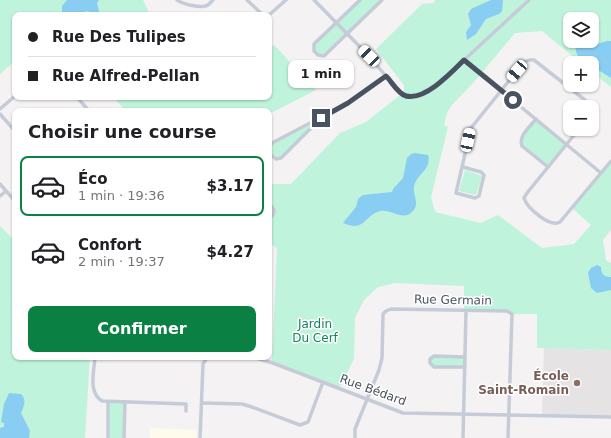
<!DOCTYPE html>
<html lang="fr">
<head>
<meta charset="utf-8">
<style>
	:root { --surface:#fff; --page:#f2f2f2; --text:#202124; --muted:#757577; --line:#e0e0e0; --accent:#0b8043 }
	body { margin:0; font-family:"DejaVu Sans",sans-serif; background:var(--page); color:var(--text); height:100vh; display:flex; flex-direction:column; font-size:15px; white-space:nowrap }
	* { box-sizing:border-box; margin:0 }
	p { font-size:13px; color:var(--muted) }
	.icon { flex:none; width:22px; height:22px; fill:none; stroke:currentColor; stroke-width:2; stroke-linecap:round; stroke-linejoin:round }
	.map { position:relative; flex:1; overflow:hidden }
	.drawer { position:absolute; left:12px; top:108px; width:260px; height:252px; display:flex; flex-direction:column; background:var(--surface); border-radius:8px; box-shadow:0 1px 3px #0004 }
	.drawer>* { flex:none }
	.hud { position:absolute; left:12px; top:12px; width:260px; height:88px; border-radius:8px; box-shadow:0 1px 3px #0004; display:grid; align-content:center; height:88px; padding:0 16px; background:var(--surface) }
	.tools { position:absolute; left:563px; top:12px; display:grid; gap:8px }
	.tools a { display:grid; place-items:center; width:36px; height:36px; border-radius:8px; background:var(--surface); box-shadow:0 1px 3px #0004; font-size:20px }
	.end { position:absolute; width:18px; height:18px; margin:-9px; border:5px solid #485261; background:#fff; box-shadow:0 0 0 2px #fff }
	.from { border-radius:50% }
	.bubble { position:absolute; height:28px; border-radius:8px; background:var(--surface); box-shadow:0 1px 3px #0004; font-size:13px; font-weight:700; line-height:28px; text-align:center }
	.car { position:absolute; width:12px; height:24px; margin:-12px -6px; border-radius:5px; box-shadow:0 0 3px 1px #0007; background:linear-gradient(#fff 24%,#345 0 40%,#fff 0 76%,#345 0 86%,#fff 0) }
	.hud b { display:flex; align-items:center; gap:14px; height:38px; font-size:15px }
	.hud b+b { border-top:1px solid var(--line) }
	.hud i { width:10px; height:10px; background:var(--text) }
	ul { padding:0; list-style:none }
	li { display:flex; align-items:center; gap:12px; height:60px; margin:0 8px 6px; padding:0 8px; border:2px solid transparent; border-radius:8px }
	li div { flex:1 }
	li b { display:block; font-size:15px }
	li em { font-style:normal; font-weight:700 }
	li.selected { border-color:var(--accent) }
	li>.icon { width:36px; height:36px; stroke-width:1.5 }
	h2 { padding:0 16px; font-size:18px; line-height:48px }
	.cta { display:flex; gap:8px; margin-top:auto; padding:8px 16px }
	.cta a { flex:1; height:46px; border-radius:8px; background:var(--accent); color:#fff; font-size:16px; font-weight:700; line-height:46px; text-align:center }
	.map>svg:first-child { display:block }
</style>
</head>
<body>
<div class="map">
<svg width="611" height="438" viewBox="0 0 611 438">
	<rect width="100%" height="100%" fill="#f4f2f2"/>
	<polygon fill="#fefbed" points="150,428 197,430 196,438 150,438"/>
	<polygon fill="#e5e3e4" points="544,348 611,350 611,417 542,415"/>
	<g fill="#bff3db" fill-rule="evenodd">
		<polygon points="0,0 143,0 150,15 15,15 15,61 0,74"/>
		<polygon points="360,0 382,0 324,56 318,55 314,51 314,44"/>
		<path d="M435,0H611V87L592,72V63H581L542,31L515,33L474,82L451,106L447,113L444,125L448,127L431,197L435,212L481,223L498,215L542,248L574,244L591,225L572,208L611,161V230L603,240L606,260L611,263V350L537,348V314H512L507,311L464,310V286L395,283L378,287L364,300L355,318L354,359L340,387L272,361L277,249L269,242V184H291L340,133L366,122L404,92V85L376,49L422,4L434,3ZM570,19H592V41H570Z"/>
		<polygon points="269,45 275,46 316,90 269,114 269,111 126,111 113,97 269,97"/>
		<polygon points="321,118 281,158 276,159 269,152 269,147 272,143"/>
		<polygon points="536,119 566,144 548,167 522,146 521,138"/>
		<polygon points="465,170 482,176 476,195 459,191"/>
		<polygon points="0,226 15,241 15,357 90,357 85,438 0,438"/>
		<polygon points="434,356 465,357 465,367 434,367 430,363 430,359"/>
		<polygon points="108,402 125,402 124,438 108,438"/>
	</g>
	<g fill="#8acdf2">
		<polygon points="67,0 99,0 97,3 100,15 87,11 82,15 66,15 62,12 62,6"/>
		<polygon points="491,0 503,0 502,11 499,14 486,19 476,34 467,40 466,32 471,25 468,14 471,9"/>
		<path d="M607,41H611V78L592,66V63C582,63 574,55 576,45L582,44L594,45Z"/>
		<path d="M415,153L428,155C432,170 416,174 414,187C413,196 420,204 413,211C404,222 391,209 381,211C363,215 366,233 343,223L356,207L358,199L363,195L392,192L393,189L403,178L407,158L411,154Z"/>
		<path d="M597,265L601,267C601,274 604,277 611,277V290L597,293L591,288L588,273L591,268Z"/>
		<path d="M9,393L21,394C27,400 24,406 21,413L30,431L29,438H0V428L4,427V423L1,422L4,404Z"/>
	</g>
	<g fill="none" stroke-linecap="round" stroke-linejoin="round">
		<g stroke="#c5ccd7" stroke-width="3.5">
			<path d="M177,0C182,4 202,9 208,5C210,3 211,2 213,0"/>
			<polyline points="247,0 263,15"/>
			<path d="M314,0L369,56L400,93C414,100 425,92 437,85L529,0"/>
			<polyline points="360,0 314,44 314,51 318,55 324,56 382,0"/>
			<polyline points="269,15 286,0"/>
			<polyline points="464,60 601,173"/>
			<polyline points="77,97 89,111"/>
			<polyline points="0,109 15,96"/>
			<polyline points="0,114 15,131"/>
			<path d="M536,119C530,127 518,136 522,146L548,167"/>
			<path d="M579,129L527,193L524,198C527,208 550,228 560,222L611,161"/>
			<polyline points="269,147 272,143 348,103 386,76"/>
			<polyline points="269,152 271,155 276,159 281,158 319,120"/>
			<polyline points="463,167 481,172 484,175 479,196 475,198 456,193 471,128 524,62 529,60 534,60 590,104 590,107"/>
			<polyline points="0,184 15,201"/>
			<polyline points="0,196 6,191"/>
			<polyline points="269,203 274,210 273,215 269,218"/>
			<path d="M95,357C94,371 88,393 102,401L186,404V411"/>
			<polyline points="253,357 273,363 403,413 611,417"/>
			<polyline points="465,367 434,367 430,363 430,359 434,356 465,357"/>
			<polyline points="202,403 242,404 252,407 300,425 308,422 323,382"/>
			<polyline points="108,438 108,402"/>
			<polyline points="124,438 125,402"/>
			<polyline points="200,438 203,364 206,359 209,357"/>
			<polyline points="355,438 355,429 379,370 382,358 383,314 386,311 391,309 507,311 512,314 508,438"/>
			<polyline points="463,438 466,311"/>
		</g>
	</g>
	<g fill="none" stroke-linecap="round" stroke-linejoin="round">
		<path stroke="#485261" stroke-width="5" d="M321,118L348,103L386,76C392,82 398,94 406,96C425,101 452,72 464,60L513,100"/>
	</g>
	<circle fill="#8d6e63" stroke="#fff" stroke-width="1.5" cx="577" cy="383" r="4"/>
	<g text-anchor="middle" stroke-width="3" stroke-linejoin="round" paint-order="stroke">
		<g font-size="12" fill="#485261" stroke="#fff">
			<text transform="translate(453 300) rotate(1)" y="4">Rue Germain</text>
			<text transform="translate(373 390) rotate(20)" y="4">Rue Bédard</text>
		</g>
		<g font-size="12" fill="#12845c" stroke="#fff">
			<text x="315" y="328">Jardin<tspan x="315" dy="14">Du Cerf</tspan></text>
		</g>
		<g font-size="12" font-weight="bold" fill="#785e54" stroke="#fff" text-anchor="end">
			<text x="569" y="380">École<tspan x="569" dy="14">Saint-Romain</tspan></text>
		</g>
	</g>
</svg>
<div class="tools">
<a><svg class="icon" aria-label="layers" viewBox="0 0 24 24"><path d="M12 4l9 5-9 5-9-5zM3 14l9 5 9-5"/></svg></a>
<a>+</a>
<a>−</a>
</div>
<i class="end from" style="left:513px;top:100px"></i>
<i class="end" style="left:321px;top:118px"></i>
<div class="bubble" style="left:288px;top:60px;width:66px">1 min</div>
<i class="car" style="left:369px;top:56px;rotate:315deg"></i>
<i class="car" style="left:517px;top:71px;rotate:220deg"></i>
<i class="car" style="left:468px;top:140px;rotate:12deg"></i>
<div class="hud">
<b><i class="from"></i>Rue Des Tulipes</b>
<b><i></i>Rue Alfred-Pellan</b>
</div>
<section class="drawer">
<h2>Choisir une course</h2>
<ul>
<li class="selected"><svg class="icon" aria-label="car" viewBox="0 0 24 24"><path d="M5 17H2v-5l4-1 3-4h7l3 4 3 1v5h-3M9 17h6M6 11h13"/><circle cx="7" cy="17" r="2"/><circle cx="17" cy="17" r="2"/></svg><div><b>Éco</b><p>1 min · 19:36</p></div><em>$3.17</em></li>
<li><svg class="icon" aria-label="car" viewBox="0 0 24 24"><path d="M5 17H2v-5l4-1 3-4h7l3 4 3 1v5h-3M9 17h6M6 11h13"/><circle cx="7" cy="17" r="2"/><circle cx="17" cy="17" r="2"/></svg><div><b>Confort</b><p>2 min · 19:37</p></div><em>$4.27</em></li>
</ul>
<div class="cta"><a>Confirmer</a></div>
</section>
</div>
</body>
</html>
